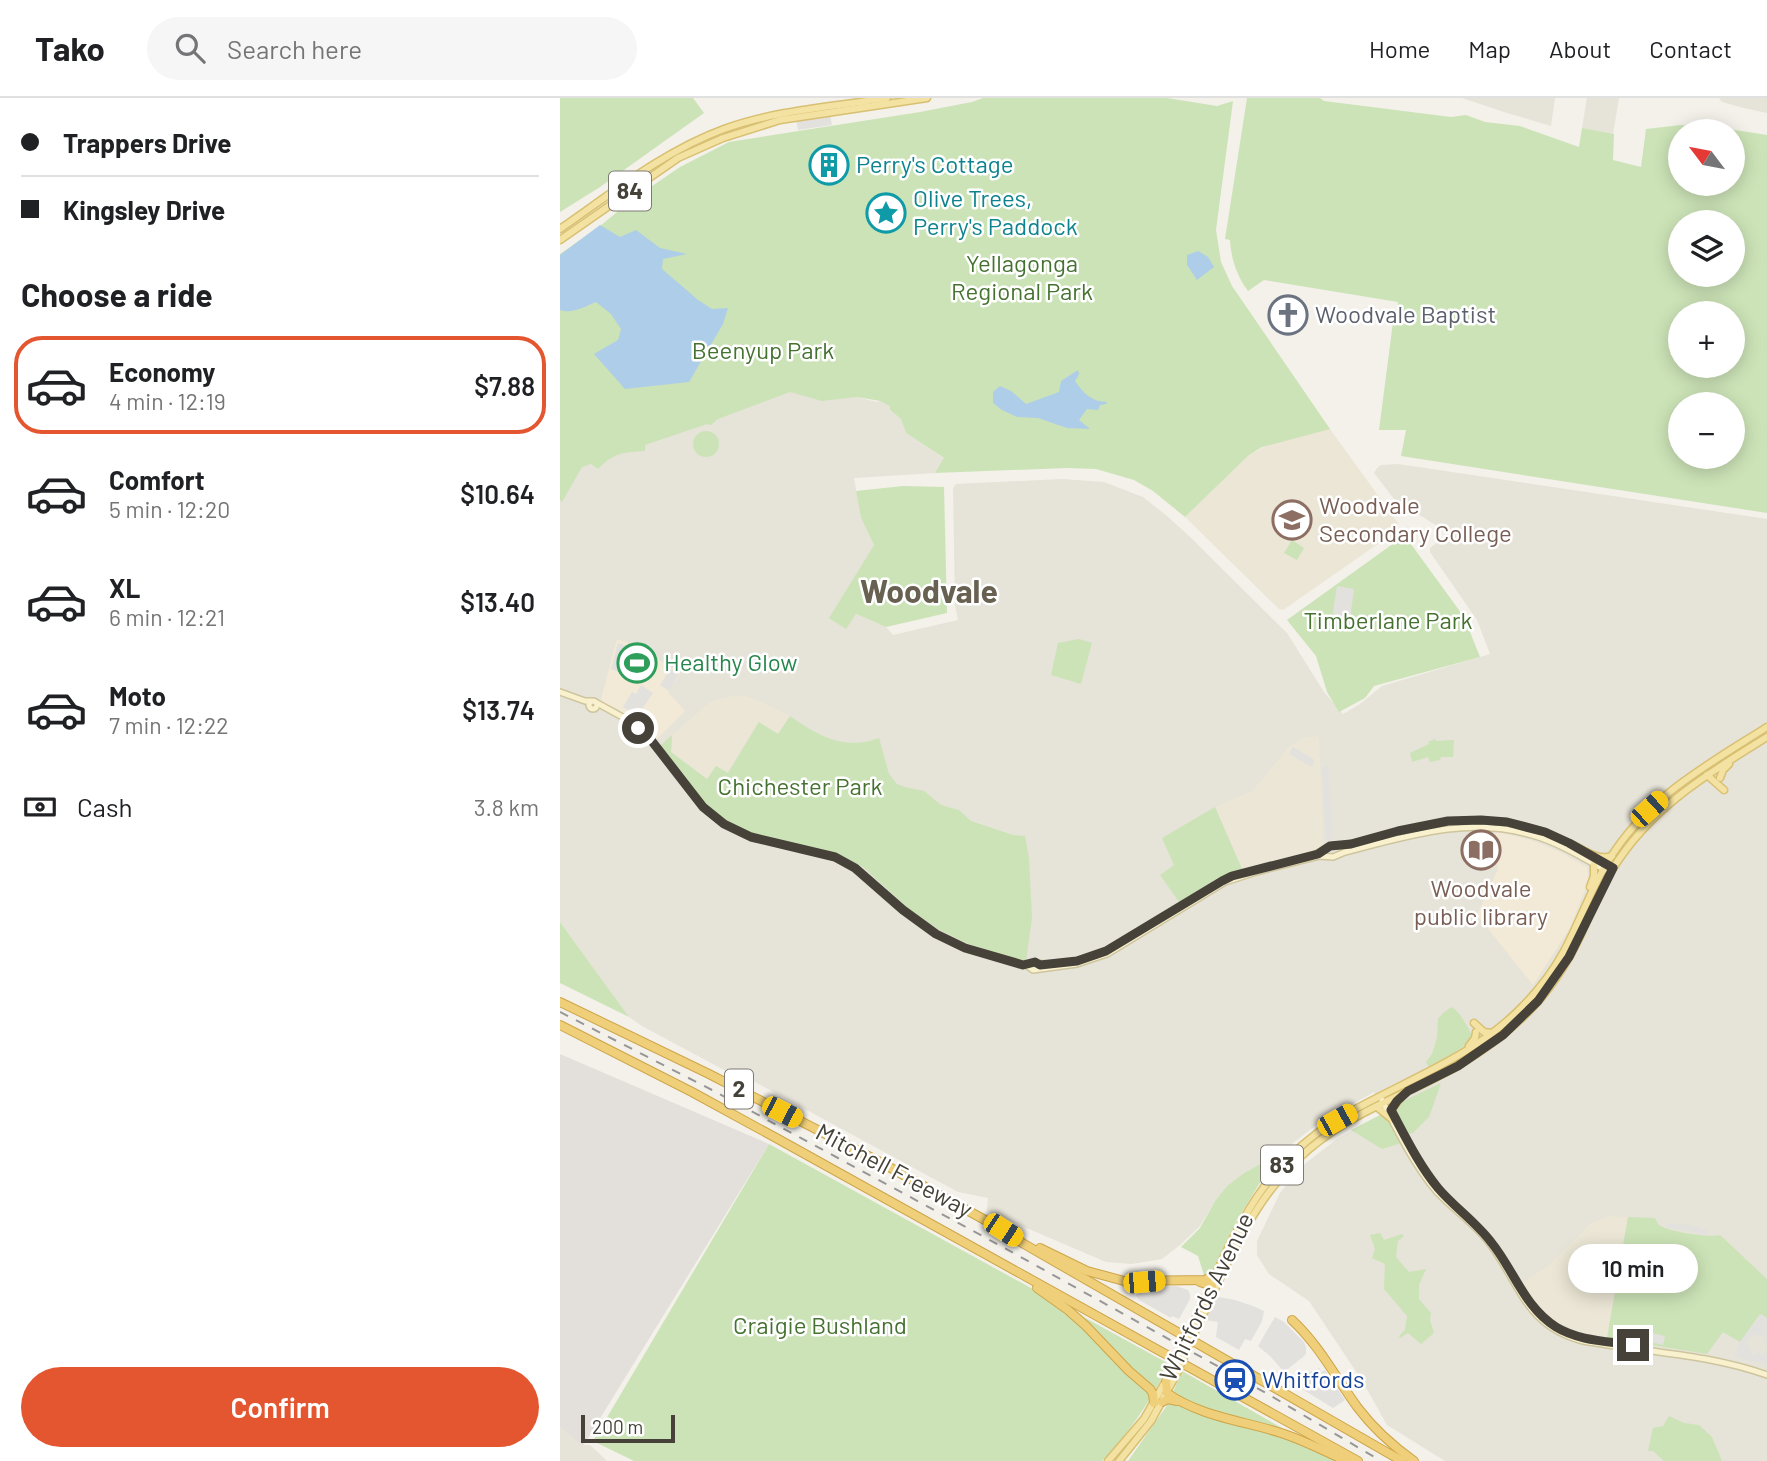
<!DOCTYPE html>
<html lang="en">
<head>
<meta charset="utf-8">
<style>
	:root { --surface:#fff; --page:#f6f6f6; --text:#202124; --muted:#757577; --line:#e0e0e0; --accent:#e45630 }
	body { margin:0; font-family:Barlow,sans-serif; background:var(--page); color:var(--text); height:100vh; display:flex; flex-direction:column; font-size:26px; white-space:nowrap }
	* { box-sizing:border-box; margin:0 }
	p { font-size:23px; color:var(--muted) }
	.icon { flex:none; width:38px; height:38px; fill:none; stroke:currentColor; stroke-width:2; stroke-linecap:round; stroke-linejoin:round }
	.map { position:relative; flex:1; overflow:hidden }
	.sheet { display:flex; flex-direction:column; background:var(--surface); width:560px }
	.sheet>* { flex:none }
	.banner { display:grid; align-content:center; height:154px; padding:0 21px; background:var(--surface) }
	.needle { width:46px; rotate:302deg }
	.buttons { position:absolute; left:1108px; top:21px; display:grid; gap:14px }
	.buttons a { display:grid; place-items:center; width:77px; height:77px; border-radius:50%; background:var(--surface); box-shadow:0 4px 18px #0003; font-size:35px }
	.scale { position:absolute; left:21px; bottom:18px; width:94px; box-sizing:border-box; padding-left:7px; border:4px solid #464239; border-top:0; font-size:19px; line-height:24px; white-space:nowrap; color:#464239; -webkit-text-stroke:5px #fff; paint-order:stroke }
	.end { position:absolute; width:32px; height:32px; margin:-16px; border:9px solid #464239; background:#fff; box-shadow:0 0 0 4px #fff }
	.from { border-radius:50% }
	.bubble { position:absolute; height:49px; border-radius:24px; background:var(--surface); box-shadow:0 4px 18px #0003; font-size:23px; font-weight:600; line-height:49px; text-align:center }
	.car { position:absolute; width:21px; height:42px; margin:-21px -10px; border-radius:9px; box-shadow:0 0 5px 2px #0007; background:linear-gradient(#f5c518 24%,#345 0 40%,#f5c518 0 76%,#345 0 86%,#f5c518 0) }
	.banner b { display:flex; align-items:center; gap:24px; height:66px; font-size:26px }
	.banner b+b { border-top:2px solid var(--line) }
	.banner i { width:18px; height:18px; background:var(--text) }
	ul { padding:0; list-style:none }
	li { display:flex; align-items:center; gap:21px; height:98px; margin:0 14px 10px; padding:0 7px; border:4px solid transparent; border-radius:28px }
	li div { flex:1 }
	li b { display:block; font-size:26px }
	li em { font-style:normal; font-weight:600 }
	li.on { border-color:var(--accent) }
	li>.icon { width:63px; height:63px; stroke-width:1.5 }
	h2 { padding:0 21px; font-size:32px; line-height:84px }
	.pay { display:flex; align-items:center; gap:18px; height:77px; padding:0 21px; font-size:26px }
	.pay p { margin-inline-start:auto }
	.button { display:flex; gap:14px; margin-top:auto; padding:14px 21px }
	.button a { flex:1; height:80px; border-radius:42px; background:var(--accent); color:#fff; font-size:28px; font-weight:600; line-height:80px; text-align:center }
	header { display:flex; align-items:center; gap:42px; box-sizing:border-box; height:98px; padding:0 35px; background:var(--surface); border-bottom:2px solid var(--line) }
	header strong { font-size:33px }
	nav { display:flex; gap:38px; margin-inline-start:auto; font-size:24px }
	.search { width:490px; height:63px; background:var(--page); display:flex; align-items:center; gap:18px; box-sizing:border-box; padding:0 24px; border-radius:38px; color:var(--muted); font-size:26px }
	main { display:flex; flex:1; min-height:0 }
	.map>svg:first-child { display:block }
</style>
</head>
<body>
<header>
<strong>Tako</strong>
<div class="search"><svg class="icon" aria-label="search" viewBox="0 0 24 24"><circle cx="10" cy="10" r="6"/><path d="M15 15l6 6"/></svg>Search here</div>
<nav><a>Home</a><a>Map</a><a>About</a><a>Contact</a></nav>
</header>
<main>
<section class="sheet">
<div class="banner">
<b><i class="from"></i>Trappers Drive</b>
<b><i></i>Kingsley Drive</b>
</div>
<h2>Choose a ride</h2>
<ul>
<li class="on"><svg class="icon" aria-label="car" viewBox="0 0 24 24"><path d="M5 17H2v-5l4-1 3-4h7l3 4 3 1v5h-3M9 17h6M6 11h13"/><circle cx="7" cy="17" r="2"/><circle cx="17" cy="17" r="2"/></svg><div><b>Economy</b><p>4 min · 12:19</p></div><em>$7.88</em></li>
<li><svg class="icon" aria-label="car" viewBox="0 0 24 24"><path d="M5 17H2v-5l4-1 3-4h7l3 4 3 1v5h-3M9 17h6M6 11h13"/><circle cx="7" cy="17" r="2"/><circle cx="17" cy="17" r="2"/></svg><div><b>Comfort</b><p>5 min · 12:20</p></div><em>$10.64</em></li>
<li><svg class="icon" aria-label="car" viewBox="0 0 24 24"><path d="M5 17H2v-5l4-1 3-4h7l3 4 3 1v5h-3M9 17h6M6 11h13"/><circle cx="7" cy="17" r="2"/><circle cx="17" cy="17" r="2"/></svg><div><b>XL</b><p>6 min · 12:21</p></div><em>$13.40</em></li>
<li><svg class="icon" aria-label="car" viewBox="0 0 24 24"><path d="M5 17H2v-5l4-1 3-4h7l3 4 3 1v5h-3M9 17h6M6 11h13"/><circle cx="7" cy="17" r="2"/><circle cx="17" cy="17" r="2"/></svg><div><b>Moto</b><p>7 min · 12:22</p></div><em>$13.74</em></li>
</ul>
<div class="pay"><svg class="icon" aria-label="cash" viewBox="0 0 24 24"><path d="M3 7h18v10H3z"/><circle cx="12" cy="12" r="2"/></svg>Cash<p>3.8 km</p></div>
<div class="button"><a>Confirm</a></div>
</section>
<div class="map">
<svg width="1207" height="1363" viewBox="0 0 1207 1363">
	<rect width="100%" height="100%" fill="#f3f1ea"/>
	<g fill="#e6e3d8">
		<polygon points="902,0 995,0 991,28 944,14"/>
		<polygon points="1027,0 1059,0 1053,36 1022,30"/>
		<polygon points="1159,0 1207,0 1207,15 1184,10 1162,4"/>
		<polygon points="228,292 264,302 297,299 317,304 325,301 330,307 330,312 341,321 346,335 385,361 375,375 294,380 301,420 314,447 270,519 286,530 296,516 326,529 333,537 398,522 395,507 393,390 396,386 502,381 544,384 583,399 607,418 629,438 727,535 764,594 783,616 800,606 822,588 930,556 917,522 870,454 870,450 886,438 882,431 834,401 814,375 817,370 821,367 838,366 1207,421 1207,1363 885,1363 827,1327 803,1284 749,1203 709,1176 697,1157 697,1143 720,1095 742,1068 777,1041 824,1015 814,994 759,1025 720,1055 684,1075 667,1088 655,1103 640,1128 620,1147 602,1161 572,1166 546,1164 427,1113 428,1100 398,1094 195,984 164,972 82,928 69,919 0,824 0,398 17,370"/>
		<polygon points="0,1329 23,1347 30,1347 47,1363 0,1363"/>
	</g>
	<g fill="#f2e9d7">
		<polygon points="57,541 75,547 121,575 108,594 125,613 97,641 93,641 62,617 59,612 42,604 41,601"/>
		<polygon points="935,733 977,744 1000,754 1027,769 1029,782 1010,830 973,887 917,817 938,771"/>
	</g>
	<polygon fill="#e3e0db" points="0,956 209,1046 23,1348 0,1329"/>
	<g fill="#ebe6d5">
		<polygon points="767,327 838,425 838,432 723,512 719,511 625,419 689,357 720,340"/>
		<polygon points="171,598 186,598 198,602 230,618 219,636 198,624 167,675 147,681 111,654 112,637 151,603"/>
		<polygon points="759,638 764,744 761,752 682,771 655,709 692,693 729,649 742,640"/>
		<polygon points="1050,1118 1068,1119 1047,1240 1023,1235 989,1221 972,1202 960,1186 988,1168 1031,1125"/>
	</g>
	<g fill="#cce3b7" fill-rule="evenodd">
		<polygon points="0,0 133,0 144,15 40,89 0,114"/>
		<path d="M423,0H607L657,8L673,3L656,132L661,164L672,188L770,331L702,349L689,357L625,419L593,393L574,382L536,371L507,370L375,375L384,360L346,335L341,321L330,312V308L320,303L297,299L262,303L230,294L158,321L151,327L147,326L85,347V353C64,354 53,355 38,371L31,366L22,369L2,404L0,402V156L40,128L73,101L120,69L169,44L360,14L412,4Z"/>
		<path d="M687,0H760L764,3L891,19L906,17L925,24L960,28L1019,49L1022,30L1054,36L1053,62L1081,69L1086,31L1121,27L1150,28L1207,37V415L841,358L846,332H819L833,224L836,219L838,204L704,182L688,193C677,178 671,161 670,142L665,141ZM1120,33H1172V86H1120ZM1120,124H1172V177H1120ZM1172,215V268H1120V215ZM1120,306H1172V359H1120Z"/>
		<circle cx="146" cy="346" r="13"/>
		<polygon points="343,388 384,389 387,515 326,529 296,516 286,531 269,520 314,447 301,420 296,393"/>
		<polygon points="841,440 848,442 904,519 920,559 814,588 805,600 779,614 767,594 756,558 727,522"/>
		<polygon points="732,442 744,450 737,462 724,455"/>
		<polygon points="519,541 532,545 521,586 491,577 498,545"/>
		<path d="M230,618C258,638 285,653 319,640L329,676L337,686L345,689L364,693L381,707L399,712L411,723L453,737L465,738L469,760L472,820L466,863L441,857L406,845L378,831L350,812L303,769L277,755L191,735L166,722L147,708L100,648L112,637L111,654L147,681L156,668L168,675L199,624L218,636Z"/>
		<polygon points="875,641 876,643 894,642 893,659 881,659 880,662 870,664 868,659 852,664 850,655 869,646 868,644"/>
		<polygon points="655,709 682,771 654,782 620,805 600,777 614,767 602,740"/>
		<polygon points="0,824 69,919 0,885"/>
		<path d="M891,909C899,912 908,929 912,938L907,946L870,971L866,964L872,956L877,940L878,921L882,916Z"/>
		<polygon points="881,985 869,1019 853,1035 848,1036 833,1008"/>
		<polygon points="824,1015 842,1045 822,1051 791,1032"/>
		<path d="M209,1046L609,1266C592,1301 569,1335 542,1363H74L33,1343Z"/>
		<polygon points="713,1059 719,1066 701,1083 677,1122 656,1168 645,1180 638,1158 621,1149 640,1130 655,1103 667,1088 684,1075"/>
		<path d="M1068,1119L1095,1120C1098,1126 1097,1126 1103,1129C1112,1134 1151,1140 1160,1137L1207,1181V1220L1200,1216L1180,1244L1163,1234L1147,1256L1047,1240Z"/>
		<polygon points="820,1135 824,1142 842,1136 844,1138 838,1143 836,1159 849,1174 866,1171 859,1187 859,1201 871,1215 870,1222 874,1235 861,1246 848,1235 840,1240 839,1238 845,1232 847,1218 824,1191 825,1166 812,1160 815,1151 810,1137"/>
		<polygon points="622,1273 780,1363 568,1363 608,1306"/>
		<polygon points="1109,1318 1124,1325 1139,1327 1152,1339 1162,1363 1104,1363 1093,1353 1088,1353 1093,1330 1103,1328"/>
	</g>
	<g fill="#e2e1de">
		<polygon points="270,16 272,27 238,32 236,21"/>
		<polygon points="777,488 794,491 789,529 771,527"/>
		<polygon points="58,545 74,551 71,561 66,561 64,568 61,569 59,574 51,571"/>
		<polygon points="110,571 119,576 109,593 100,587"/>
		<polygon points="81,587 93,595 82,611 88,615 86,618 80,615 76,622 67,616 69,613 63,609 72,594 76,596"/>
		<polygon points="733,649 755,662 752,669 729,656"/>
		<polygon points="769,668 772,741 766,741 762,669"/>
		<polygon points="1108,1125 1138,1129 1148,1133 1145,1138 1133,1133 1108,1130"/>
		<polygon points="616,1188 628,1192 630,1196 630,1201 619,1221 612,1218 611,1220 579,1202 576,1198 577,1192 581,1190"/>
		<polygon points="658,1199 675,1202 693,1208 704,1213 702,1223 691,1243 685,1241 679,1252 656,1239 658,1224 645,1222 655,1202 657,1201"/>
		<polygon points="1201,1216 1207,1220 1207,1244 1204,1242 1206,1239 1196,1236 1193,1240 1190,1239 1185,1246 1191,1250 1190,1254 1195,1257 1198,1254 1203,1257 1207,1251 1207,1266 1179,1260 1175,1256 1180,1244"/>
		<polygon points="715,1219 724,1224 744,1244 746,1249 746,1256 743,1259 724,1274 711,1259 698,1248"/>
		<polygon points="1081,1233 1105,1238 1103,1247 1079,1241"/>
		<polygon points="759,1270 762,1274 765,1272 785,1302 773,1310 742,1291 739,1286 737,1286 736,1280"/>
	</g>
	<g fill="#adcde9">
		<path d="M40,127L60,139L76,132L100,150L127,156L103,161L102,171L138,202L152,211L168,210L163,226L129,284L65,291L34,256L58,242L61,231L51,216L36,204C24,209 13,216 0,212V157Z"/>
		<polygon points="638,153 648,159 654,169 637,182 627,167 627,157"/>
		<path d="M518,272L519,276L515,283C523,295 532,304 547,304L546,306L540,307L538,312L527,311L519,322L530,331L507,330L478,320L457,319L442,312L433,305V294L440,288L451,293L466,306L499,294L501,283Z"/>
	</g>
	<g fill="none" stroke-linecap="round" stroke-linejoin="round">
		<g stroke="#cec59e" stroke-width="8">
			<g id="secondary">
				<polyline points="0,594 25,603 31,603"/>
				<circle cx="33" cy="607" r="4"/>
				<path d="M37,605L68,622L91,642L143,709L165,726L191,739L275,759L295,770L343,812L376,836L405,850L466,867L473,872L517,866L547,856L665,784L696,774L759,758L773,759L785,754C848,738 907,718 972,737C997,744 1022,759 1045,772"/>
				<path d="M754,757C759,755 763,751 768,749C772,747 779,748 784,747C793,746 801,743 810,741C883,723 944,708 1014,748"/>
				<polyline points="1032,758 1053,770"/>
				<polyline points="466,867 475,865 486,866"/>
				<path d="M822,1002C835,1030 857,1071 877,1094C893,1111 912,1124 927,1142C960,1184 964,1228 1023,1243C1085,1254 1148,1256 1207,1277"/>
			</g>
		</g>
		<g stroke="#d8c073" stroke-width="9">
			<g id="primary">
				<path d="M0,131C52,95 104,53 164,31C216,12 272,9 327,0"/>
				<polyline points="0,142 118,60 163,40 220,22 367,0"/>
				<polyline points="1147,677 1164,692"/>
				<polyline points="1160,680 1163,672 1169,666"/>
				<path d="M1013,747C1025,753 1038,763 1052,758"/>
				<polyline points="1030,789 1034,778 1034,766"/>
				<polyline points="914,925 924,934 932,935"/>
				<polyline points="909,948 915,940 916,934"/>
				<polyline points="817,1009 833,1022"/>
				<polyline points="831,1012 841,999"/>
				<path d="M630,1232C670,1148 693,1074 776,1022C838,985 910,962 961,910C977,894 992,875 1003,855C1019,826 1030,793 1047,765C1087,699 1144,669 1207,629"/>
				<path d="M635,1234C670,1161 696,1087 766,1038C806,1009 854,993 897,968C921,954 945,937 965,917C989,894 1008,864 1022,834C1031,813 1040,792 1052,772C1090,710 1147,676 1207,639"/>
				<polyline points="548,1363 584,1321 612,1272"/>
				<polyline points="559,1363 591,1323 617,1275"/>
			</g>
		</g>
		<g stroke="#cea549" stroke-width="10">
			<g id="motorway">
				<polyline points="0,904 149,976 320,1064 443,1132 464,1146 842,1363"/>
				<polyline points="0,927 132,994 218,1041 798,1363"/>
				<polyline points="480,1150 527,1173 564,1183 645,1182 656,1176"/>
				<polyline points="640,1184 652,1188 653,1197"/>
				<polyline points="477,1190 508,1212 526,1228 569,1273 590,1291 593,1296 594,1305"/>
				<path d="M732,1222C759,1247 776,1280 798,1310C814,1331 833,1348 854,1363"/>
				<path d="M606,1284L607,1295C639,1318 684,1323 721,1335C744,1342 765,1354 787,1363"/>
				<polyline points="602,1304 608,1301 617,1303"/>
			</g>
		</g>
		<use href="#secondary" stroke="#f9f1ce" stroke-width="5"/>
		<use href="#primary" stroke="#f4e2a2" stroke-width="6"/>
		<use href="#motorway" stroke="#efcf79" stroke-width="8"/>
		<polyline stroke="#979797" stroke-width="2" stroke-dasharray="9 9" stroke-linecap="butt" points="0,914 152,992 439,1147 706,1295 821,1363"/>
		<g stroke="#d8c073" stroke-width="9" stroke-linecap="butt">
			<g id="primary-bridge">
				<polyline points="612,1272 630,1232"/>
				<polyline points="617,1275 635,1234"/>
			</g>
		</g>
		<use href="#primary-bridge" stroke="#f4e2a2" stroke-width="6"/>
	</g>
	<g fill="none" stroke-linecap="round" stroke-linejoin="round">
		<path stroke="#464239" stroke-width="9" d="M78,630L91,642L143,709L164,726L191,739L275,759L295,770L343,812L376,836L405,850L463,867L475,864L480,867L517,863L546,853L662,783L672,778L758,756L770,748L791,746L838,733L888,723L921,722L947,724L985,734L1009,745L1053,770L1009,859L978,903L943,937L898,968L848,993L837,1003L831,1012C845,1038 859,1067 878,1090C894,1109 916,1124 931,1144C954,1172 964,1209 996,1229C1019,1243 1047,1243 1073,1247"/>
	</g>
	<defs>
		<g id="building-ring" transform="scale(2.0125)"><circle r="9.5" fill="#fff" stroke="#0f9aa8" stroke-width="1.5"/><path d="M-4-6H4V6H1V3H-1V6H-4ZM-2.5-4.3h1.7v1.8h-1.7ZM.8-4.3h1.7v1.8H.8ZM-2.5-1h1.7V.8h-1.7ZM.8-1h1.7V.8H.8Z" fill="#0f9aa8"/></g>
		<g id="sight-ring" transform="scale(2.0125)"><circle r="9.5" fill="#fff" stroke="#0f9aa8" stroke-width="1.5"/><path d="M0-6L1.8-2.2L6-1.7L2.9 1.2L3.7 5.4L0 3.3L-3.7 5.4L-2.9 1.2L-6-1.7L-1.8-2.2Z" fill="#0f9aa8"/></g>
		<g id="church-ring" transform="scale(2.0125)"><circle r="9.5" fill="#fff" stroke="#6b7280" stroke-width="1.5"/><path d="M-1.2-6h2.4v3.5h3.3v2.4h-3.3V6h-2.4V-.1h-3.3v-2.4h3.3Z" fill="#6b7280"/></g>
		<g id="school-ring" transform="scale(2.0125)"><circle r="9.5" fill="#fff" stroke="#8d6e63" stroke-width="1.5"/><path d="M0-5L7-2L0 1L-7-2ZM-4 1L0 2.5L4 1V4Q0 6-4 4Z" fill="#8d6e63"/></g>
		<g id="stadium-ring" transform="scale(2.0125)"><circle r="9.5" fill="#fff" stroke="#2e9e5b" stroke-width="1.5"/><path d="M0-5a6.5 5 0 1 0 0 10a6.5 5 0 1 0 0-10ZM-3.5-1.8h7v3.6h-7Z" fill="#2e9e5b"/></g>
		<g id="library-ring" transform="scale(2.0125)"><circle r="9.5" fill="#fff" stroke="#8d6e63" stroke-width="1.5"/><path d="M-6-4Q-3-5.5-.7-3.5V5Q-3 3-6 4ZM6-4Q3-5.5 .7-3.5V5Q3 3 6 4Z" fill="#8d6e63"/></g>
		<g id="station-ring" transform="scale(2.0125)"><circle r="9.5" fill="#fff" stroke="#1a4fb4" stroke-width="1.5"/><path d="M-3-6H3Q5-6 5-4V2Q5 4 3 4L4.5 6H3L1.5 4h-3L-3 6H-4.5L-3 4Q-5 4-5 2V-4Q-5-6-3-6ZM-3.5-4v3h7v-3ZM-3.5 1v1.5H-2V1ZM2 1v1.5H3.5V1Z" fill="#1a4fb4"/></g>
	</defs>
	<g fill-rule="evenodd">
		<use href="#building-ring" x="269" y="67"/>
		<use href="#sight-ring" x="326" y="115"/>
		<use href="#church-ring" x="728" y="217"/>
		<use href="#school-ring" x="732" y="422"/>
		<use href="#stadium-ring" x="77" y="565"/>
		<use href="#library-ring" x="921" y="752"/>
		<use href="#station-ring" x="675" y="1282"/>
	</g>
	<g text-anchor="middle" stroke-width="5" stroke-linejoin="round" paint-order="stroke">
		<g fill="#fff" stroke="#7e7b74" stroke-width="2">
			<rect x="49" y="73.5" width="42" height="39" rx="5"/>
			<rect x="165" y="971.5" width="28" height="39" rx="5"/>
			<rect x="701" y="1047.5" width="42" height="39" rx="5"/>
		</g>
		<g font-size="23" font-weight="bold" fill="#464239">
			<text x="70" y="101">84</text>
			<text x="179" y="999">2</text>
			<text x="722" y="1075">83</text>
		</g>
		<g font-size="24" fill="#0d838f" stroke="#fff" text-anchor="start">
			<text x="296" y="75">Perry's Cottage</text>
			<text x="353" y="109">Olive Trees,<tspan x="353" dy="28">Perry's Paddock</tspan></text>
		</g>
		<g font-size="24" fill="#467231" stroke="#fff">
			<text x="462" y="174">Yellagonga<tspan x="462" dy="28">Regional Park</tspan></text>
			<text x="203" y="261">Beenyup Park</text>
			<text x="828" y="531">Timberlane Park</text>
			<text x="240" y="697">Chichester Park</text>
			<text x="260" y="1236">Craigie Bushland</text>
		</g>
		<g font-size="24" fill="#5b616d" stroke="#fff" text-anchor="start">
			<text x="755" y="225">Woodvale Baptist</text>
		</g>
		<g font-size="24" fill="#785e54" stroke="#fff" text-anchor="start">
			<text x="759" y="416">Woodvale<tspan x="759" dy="28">Secondary College</tspan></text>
			<text x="921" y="799" text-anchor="middle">Woodvale<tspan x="921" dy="28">public library</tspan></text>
		</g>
		<g font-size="24" fill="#27864d" stroke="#fff" text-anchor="start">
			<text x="104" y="573">Healthy Glow</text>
		</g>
		<g font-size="24" fill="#464239" stroke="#fff">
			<text transform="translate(334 1073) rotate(28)" y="8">Mitchell Freeway</text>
			<text transform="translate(647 1199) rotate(-64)" y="8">Whitfords Avenue</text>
		</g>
		<g font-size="24" fill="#164399" stroke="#fff" text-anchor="start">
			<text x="702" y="1290">Whitfords</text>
		</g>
		<g font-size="32" font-weight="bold" fill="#686051" stroke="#fff">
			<text x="369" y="505">Woodvale</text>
		</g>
	</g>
</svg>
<div class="buttons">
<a><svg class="needle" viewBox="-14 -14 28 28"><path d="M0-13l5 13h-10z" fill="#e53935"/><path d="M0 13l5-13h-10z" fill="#757577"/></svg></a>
<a><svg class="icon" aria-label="layers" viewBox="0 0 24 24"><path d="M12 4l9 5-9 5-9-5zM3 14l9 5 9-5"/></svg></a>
<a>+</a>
<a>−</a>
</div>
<div class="scale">200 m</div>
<i class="end from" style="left:78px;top:630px"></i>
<i class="end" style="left:1073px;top:1247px"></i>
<div class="bubble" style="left:1008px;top:1146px;width:130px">10 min</div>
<i class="car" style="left:1089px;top:711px;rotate:48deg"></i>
<i class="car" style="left:222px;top:1014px;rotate:117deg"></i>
<i class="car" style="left:777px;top:1022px;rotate:61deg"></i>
<i class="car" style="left:443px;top:1132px;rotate:123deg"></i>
<i class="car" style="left:584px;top:1184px;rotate:85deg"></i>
</div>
</main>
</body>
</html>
